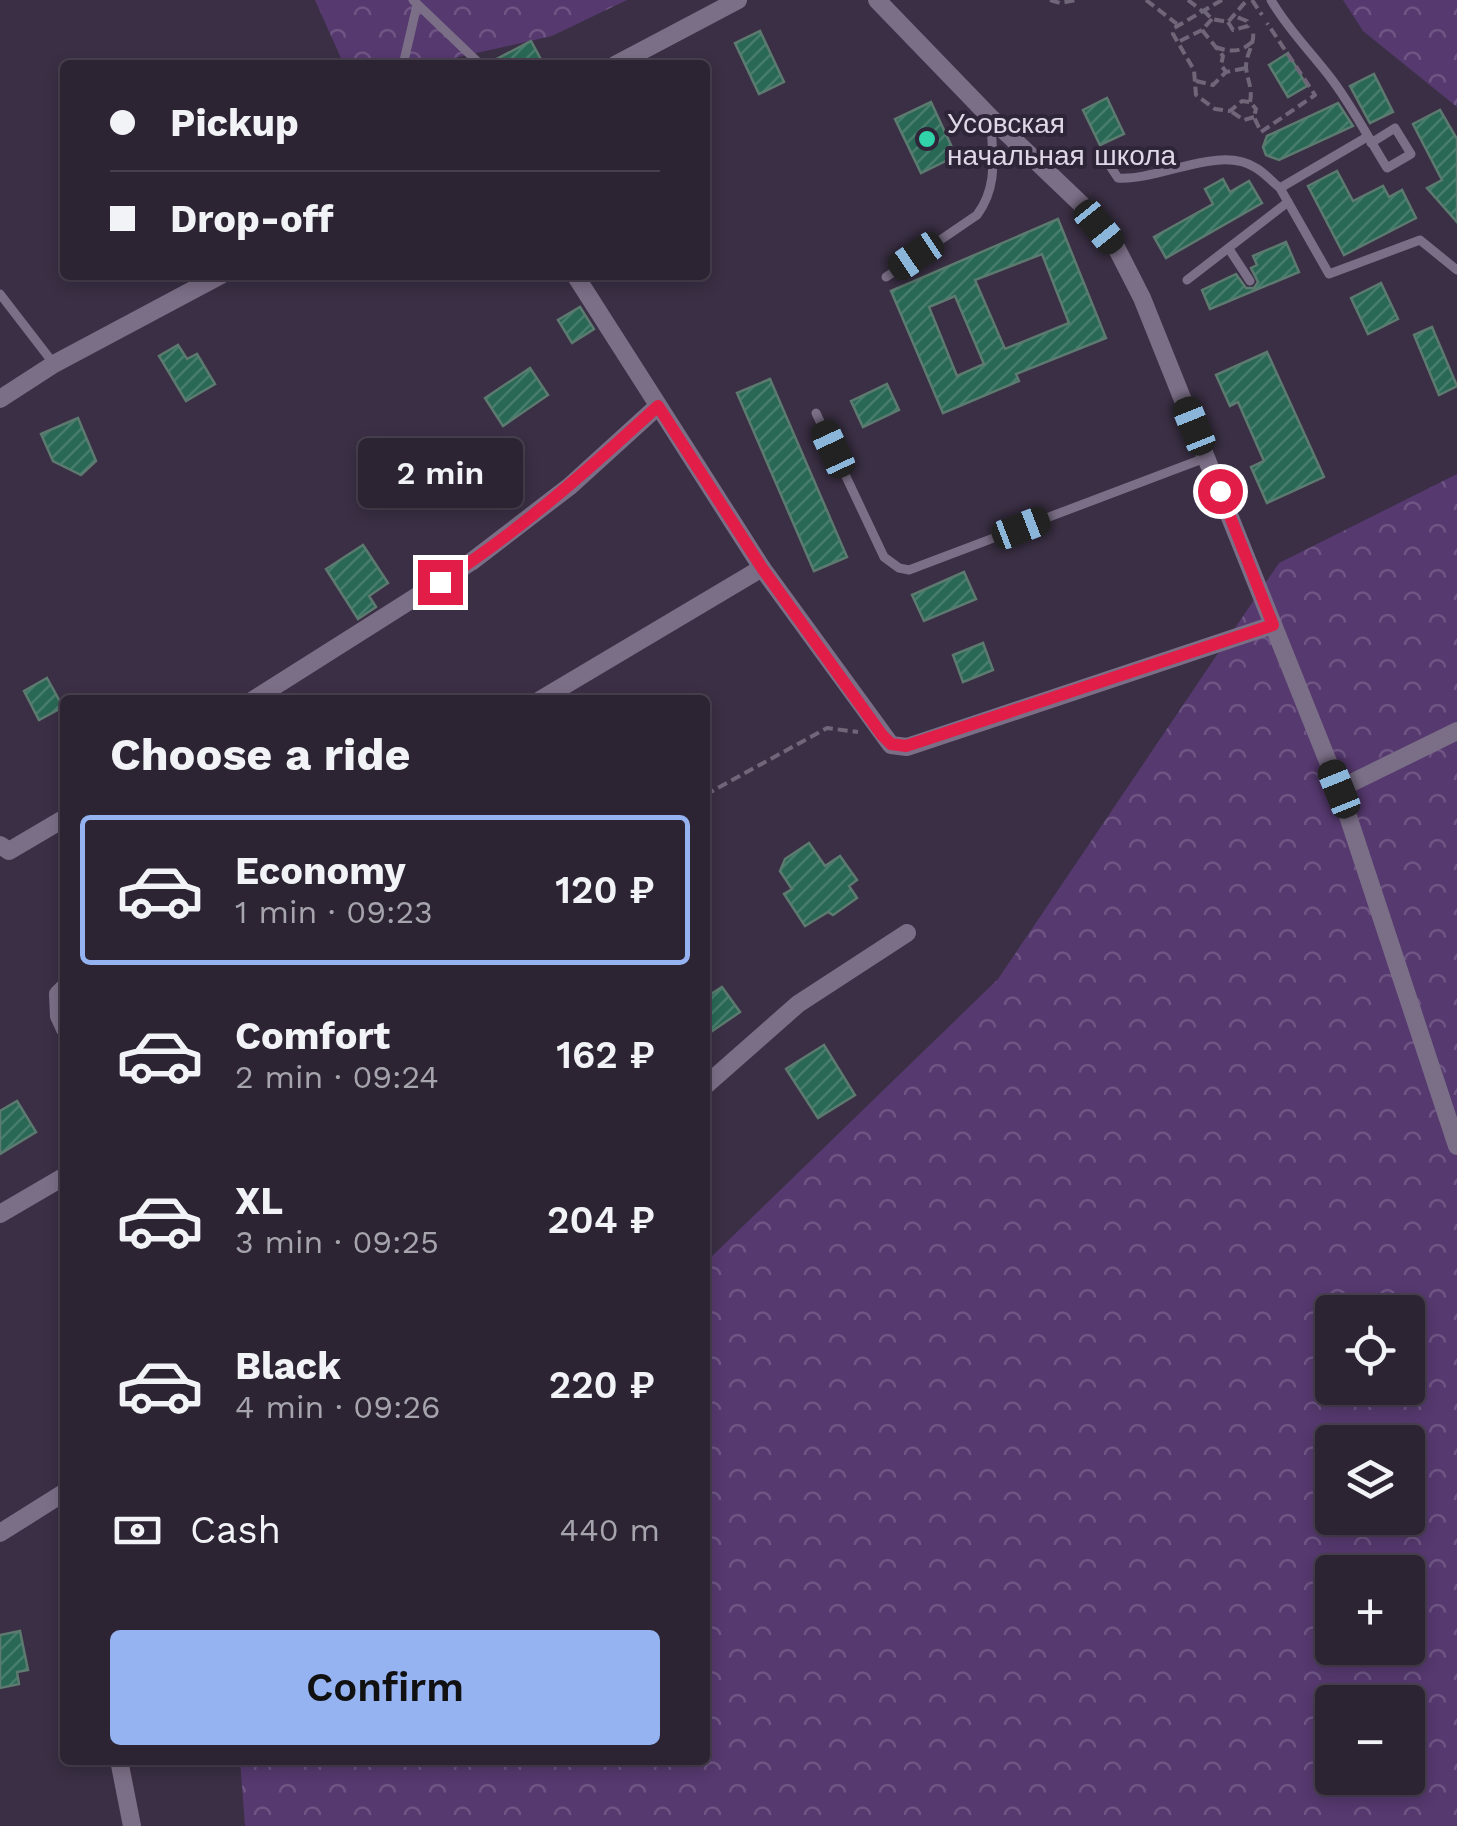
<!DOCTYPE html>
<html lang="en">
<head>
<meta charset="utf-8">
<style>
	:root { --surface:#2c2333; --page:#382f3f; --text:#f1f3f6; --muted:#a6a4ac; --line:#48404e; --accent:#95b2f1 }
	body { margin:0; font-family:"Work Sans",sans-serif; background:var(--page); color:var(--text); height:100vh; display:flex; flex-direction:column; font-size:38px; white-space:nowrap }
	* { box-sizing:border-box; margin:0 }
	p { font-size:32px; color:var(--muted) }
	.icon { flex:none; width:55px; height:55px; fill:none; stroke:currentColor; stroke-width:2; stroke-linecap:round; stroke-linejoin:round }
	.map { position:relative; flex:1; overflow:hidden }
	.side { position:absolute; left:60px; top:695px; width:650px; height:1070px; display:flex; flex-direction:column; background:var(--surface); border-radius:10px; box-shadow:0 5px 15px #0003,0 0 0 2px var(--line) }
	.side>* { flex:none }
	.hud { position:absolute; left:60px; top:60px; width:650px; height:220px; border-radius:10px; box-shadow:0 5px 15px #0003,0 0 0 2px var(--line); display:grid; align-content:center; height:220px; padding:0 50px; background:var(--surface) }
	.tools { position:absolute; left:1315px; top:1295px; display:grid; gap:20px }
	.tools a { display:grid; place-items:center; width:110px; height:110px; border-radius:10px; background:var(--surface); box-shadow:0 5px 15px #0003,0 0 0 2px var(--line); font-size:50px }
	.end { position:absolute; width:45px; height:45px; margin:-22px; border:12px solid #e11d48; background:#fff; box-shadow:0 0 0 5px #fff }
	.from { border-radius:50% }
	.bubble { position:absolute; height:70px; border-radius:10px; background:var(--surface); box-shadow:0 5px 15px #0003,0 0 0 2px var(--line); font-size:32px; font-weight:600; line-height:70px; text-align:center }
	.car { position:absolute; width:30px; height:60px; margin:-30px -15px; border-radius:12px; box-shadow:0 0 8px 2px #0007; background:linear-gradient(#222 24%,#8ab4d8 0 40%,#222 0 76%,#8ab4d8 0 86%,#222 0) }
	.hud b { display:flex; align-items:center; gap:35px; height:95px; font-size:38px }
	.hud b+b { border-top:2px solid var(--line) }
	.hud i { width:25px; height:25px; background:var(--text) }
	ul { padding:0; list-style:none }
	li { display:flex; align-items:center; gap:30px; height:150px; margin:0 20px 15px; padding:0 30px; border:5px solid transparent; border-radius:10px }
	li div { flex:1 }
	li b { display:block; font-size:38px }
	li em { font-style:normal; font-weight:600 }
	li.on { border-color:var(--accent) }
	li>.icon { width:90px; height:90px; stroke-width:1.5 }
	h2 { padding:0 50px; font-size:45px; line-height:120px }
	.pay { display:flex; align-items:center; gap:25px; height:110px; padding:0 50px; font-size:38px }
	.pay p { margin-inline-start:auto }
	.cta { display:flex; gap:20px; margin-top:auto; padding:20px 50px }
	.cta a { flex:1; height:115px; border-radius:10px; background:var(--accent); color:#111; font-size:40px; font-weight:600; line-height:115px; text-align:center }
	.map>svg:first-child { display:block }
</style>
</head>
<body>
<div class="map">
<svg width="1457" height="1826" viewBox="0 0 1457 1826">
	<defs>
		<pattern id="forest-crowns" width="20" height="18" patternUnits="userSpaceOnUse" patternTransform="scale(2.5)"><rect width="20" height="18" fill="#56396f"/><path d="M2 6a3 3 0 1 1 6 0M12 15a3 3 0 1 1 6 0" fill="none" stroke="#6e5584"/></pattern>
		<pattern id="building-hatch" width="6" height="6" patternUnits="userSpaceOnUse" patternTransform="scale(2.5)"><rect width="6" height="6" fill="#296855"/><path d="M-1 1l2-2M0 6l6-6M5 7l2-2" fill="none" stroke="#487d6d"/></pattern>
	</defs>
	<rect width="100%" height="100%" fill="#3a2f44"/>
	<g fill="url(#forest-crowns)" fill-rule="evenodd">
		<polygon points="315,0 627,0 552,36 423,65 344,65"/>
		<polygon points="1343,0 1457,0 1457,107 1363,31"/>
		<path d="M1457,474V1826H245L240,1760H705V1263L998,979L1279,563ZM1332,1312H1408V1388H1332ZM1332,1442H1408V1518H1332ZM1332,1572H1408V1648H1332ZM1332,1702H1408V1778H1332Z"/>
	</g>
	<g fill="url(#building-hatch)" stroke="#5c7a6f" stroke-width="2.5" fill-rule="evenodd">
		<polygon points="760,31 784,82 759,94 735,43"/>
		<polygon points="531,41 544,65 489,65 489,63"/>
		<polygon points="1288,53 1307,86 1288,97 1269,65"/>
		<polygon points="1374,74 1393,112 1370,123 1350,86"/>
		<polygon points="1107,98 1124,134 1100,145 1083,110"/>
		<polygon points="931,102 956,156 921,173 895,119"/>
		<polygon points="1338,103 1353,126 1279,160 1266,155 1263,147 1267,136"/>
		<polygon points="1440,110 1457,139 1457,222 1427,188 1442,180 1413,124"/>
		<polygon points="1337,171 1353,201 1383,186 1389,197 1402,190 1416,218 1344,255 1308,186"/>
		<polygon points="1223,179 1230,192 1249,181 1262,203 1166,258 1154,237 1213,204 1205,189"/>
		<path d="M1058,219L1106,338L1016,374L1019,381L943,413L891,291ZM1042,254L1069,323L1005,349L975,280ZM955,296L984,364L957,376L929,307Z"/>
		<polygon points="1286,242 1299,272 1210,309 1202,290 1236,274 1246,288 1254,288 1258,282 1251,268 1257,265 1253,256"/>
		<polygon points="1381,283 1398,319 1368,334 1351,298"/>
		<polygon points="580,307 594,329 572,343 558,320"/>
		<polygon points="1432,327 1457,386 1439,395 1414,335"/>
		<polygon points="178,345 187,359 197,354 215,384 186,401 159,356"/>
		<polygon points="1267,352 1324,477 1267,503 1251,467 1264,461 1238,402 1230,406 1216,375"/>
		<polygon points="530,368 548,395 503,426 485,398"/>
		<polygon points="770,379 847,557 814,571 737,393"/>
		<polygon points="887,384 899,410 863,427 851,401"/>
		<polygon points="78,418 96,461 81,475 53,461 41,434"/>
		<polygon points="363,545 388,583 369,596 376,607 358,619 326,569"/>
		<polygon points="964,572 976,599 924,621 912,595"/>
		<polygon points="983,643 993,670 963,682 953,655"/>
		<polygon points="47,678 63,707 39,720 24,691"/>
		<polygon points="809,843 825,866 840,856 857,880 849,886 857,898 833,915 828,912 805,926 784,894 792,889 780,871 785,859"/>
		<polygon points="722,987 740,1012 705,1036 705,998"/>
		<polygon points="824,1045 855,1095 818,1118 786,1069"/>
		<polygon points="17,1101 36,1132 0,1154 0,1111"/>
		<polygon points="20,1631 28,1670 17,1672 19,1684 0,1688 0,1635"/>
	</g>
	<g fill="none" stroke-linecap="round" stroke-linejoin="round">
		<g stroke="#706679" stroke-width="4" stroke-dasharray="10 5" stroke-linecap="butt">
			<polyline points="1050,0 1060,3 1076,0"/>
			<polyline points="1146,0 1177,24"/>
			<polyline points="1188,0 1202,11"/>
			<polyline points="1222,0 1174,28 1173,34 1194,70 1196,95 1215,109 1230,111 1242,101 1250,102 1256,109 1254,117 1261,132 1315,95 1267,23"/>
			<polyline points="1252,0 1262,15"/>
			<polyline points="1203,10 1212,19 1228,22 1247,0"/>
			<polyline points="1212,19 1202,30 1223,56 1221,65 1226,72"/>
			<polyline points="1228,22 1233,30 1248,26 1247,21 1237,17"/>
			<polyline points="1180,41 1202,30"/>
			<path d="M1215,47C1230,52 1240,53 1252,42"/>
			<polyline points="1196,81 1213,85 1226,72 1246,68"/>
			<path d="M1250,102C1253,87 1247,81 1246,67C1246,53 1255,45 1253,31"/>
			<polyline points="1232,112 1244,120 1254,117"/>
			<polyline points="705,795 827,728 858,732"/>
		</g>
		<g stroke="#7b6f87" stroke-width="9">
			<polyline points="413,0 481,65"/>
			<path d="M1271,0C1288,30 1313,54 1333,81C1353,108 1369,139 1387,168L1411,154L1395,128L1371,143"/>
			<polyline points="403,65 417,5"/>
			<polyline points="1367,137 1280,188 1329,274 1420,240 1457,270"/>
			<path d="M1104,157L1118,178C1160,181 1219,144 1256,168C1265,173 1272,182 1280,188"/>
			<polyline points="1229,249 1250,281"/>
			<path d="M886,277L977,215C999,185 992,156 991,121"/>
			<polyline points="1187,280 1288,202"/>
			<polyline points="0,294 54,364"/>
			<polyline points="816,413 884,557 899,568 909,570 1205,458"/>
		</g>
		<g stroke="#7b6f87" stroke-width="18">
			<polyline points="877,0 991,118 1081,204 1117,249 1142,298 1339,789 1457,1146"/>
			<polyline points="615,65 738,0"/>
			<polyline points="575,275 762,568 891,745 907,747 1273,625"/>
			<polyline points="0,399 54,364 221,275"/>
			<polyline points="253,700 471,562 570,486 658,406"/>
			<polyline points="540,700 762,568"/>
			<polyline points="1339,789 1457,731"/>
			<polyline points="0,845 9,851 65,818"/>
			<polyline points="65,987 58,994 59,1016 65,1029"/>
			<polyline points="705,1086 798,1004 907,933"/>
			<polyline points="0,1214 65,1176"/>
			<polyline points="0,1533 65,1492"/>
			<polyline points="119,1760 132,1826"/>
		</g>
	</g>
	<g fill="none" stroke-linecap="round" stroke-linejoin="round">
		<path stroke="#e11d48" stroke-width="12" d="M440,582C519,532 589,469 658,406L762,568L882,735L891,744L906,746L1273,625L1220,491"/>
	</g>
	<circle fill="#31d4a9" stroke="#2f2539" stroke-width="4" cx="927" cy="139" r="10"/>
	<g text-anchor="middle" stroke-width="8" stroke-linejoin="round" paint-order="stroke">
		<g font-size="28" fill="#dfd8e6" stroke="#2f2539" text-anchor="start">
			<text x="947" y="133">Усовская<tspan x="947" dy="32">начальная школа</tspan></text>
		</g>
	</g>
</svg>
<div class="tools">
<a><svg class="icon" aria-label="locate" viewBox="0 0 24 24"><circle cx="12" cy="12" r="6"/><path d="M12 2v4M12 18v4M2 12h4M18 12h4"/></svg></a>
<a><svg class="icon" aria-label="layers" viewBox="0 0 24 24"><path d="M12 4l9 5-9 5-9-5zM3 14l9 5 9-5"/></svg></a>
<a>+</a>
<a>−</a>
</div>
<i class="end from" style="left:1220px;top:491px"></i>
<i class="end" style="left:440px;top:582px"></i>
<div class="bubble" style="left:358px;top:438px;width:165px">2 min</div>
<i class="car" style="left:1099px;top:227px;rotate:141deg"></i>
<i class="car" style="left:916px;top:256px;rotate:236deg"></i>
<i class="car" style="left:1194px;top:426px;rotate:338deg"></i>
<i class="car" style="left:833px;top:449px;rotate:335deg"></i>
<i class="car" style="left:1021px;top:528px;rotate:69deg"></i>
<i class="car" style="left:1339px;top:789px;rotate:338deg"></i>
<div class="hud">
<b><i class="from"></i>Pickup</b>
<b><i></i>Drop-off</b>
</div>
<section class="side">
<h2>Choose a ride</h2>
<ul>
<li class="on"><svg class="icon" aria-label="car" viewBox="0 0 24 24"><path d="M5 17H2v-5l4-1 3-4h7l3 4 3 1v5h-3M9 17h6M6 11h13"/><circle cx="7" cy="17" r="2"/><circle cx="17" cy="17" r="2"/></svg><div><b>Economy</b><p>1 min · 09:23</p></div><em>120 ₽</em></li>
<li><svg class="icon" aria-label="car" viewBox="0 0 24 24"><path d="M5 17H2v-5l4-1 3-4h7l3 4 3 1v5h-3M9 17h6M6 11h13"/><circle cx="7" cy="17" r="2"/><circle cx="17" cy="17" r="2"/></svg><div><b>Comfort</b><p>2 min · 09:24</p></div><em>162 ₽</em></li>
<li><svg class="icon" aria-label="car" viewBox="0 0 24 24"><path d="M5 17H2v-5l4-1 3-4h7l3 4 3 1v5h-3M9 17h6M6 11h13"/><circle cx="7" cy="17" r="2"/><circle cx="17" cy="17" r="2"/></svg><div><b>XL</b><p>3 min · 09:25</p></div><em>204 ₽</em></li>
<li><svg class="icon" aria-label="car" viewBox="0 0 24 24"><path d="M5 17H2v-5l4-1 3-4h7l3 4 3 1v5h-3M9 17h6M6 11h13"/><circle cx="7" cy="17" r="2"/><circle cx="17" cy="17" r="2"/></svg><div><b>Black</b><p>4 min · 09:26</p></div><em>220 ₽</em></li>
</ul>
<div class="pay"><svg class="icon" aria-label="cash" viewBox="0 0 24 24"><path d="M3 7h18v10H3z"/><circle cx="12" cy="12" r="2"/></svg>Cash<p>440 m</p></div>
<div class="cta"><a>Confirm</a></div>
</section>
</div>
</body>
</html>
